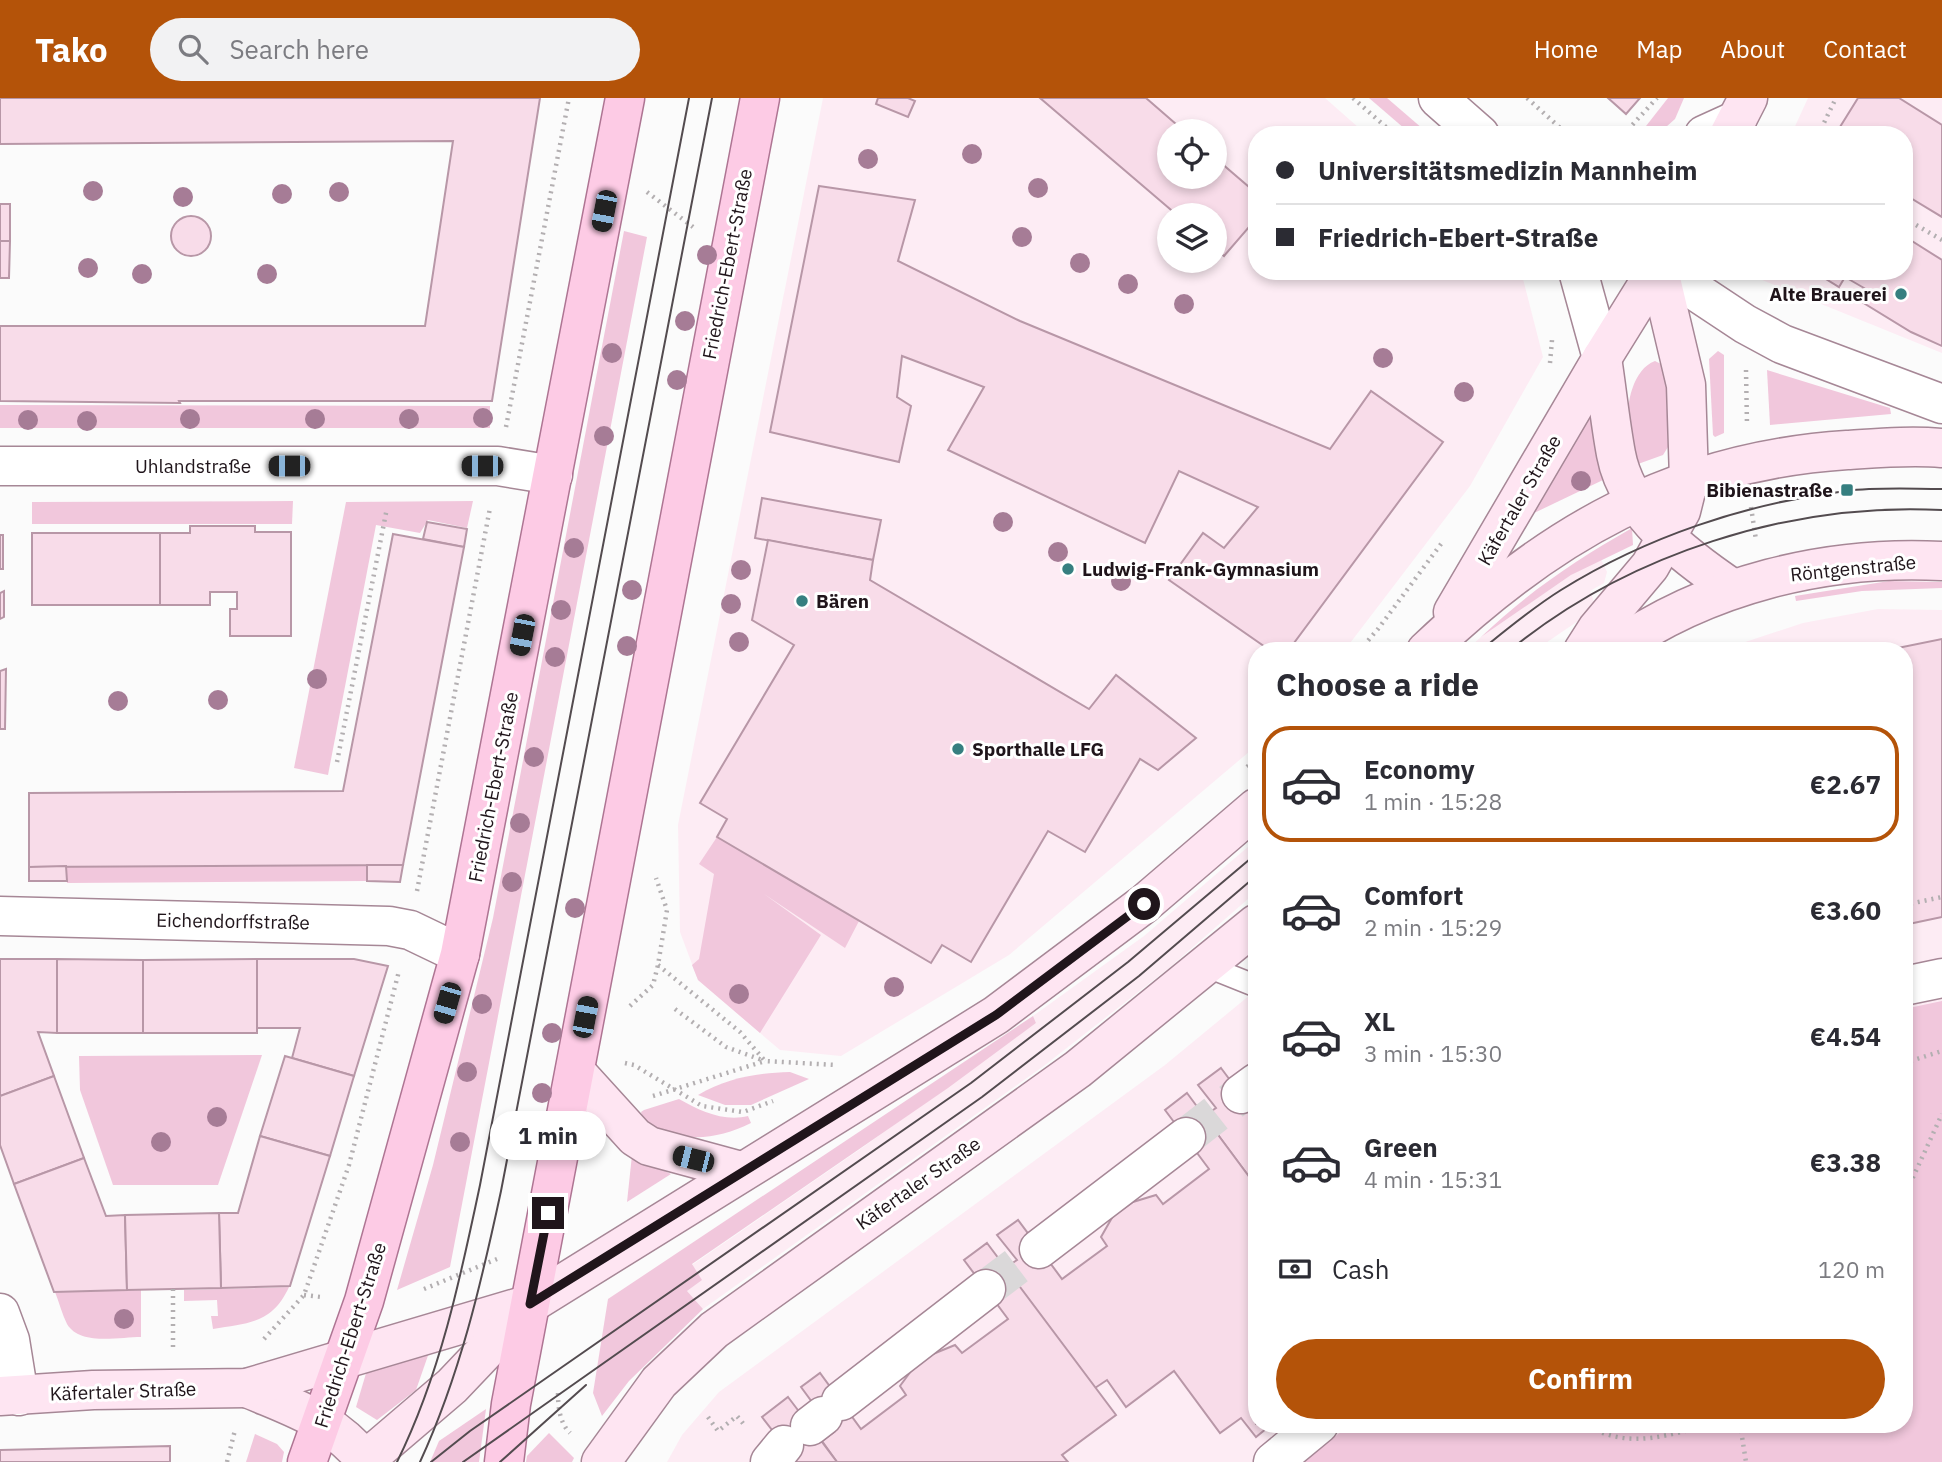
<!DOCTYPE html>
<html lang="en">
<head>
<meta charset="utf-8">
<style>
	:root { --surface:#fff; --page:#f2f2f3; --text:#2b2b33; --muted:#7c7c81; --line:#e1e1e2; --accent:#b45309 }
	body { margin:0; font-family:"IBM Plex Sans",sans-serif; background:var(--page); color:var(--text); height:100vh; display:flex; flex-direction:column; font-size:26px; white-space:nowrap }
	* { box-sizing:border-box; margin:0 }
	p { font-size:23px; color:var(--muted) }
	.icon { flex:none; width:38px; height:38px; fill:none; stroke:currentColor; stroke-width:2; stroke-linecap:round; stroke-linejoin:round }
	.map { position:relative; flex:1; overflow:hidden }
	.sheet { position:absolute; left:1248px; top:544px; width:665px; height:791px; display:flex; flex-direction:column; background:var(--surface); border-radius:28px; box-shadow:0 4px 10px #0003 }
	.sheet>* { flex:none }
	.guide { position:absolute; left:1248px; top:28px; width:665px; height:154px; border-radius:28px; box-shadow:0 4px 10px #0003; display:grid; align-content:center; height:154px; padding:0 28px; background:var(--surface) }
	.tools { position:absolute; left:1157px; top:21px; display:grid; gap:14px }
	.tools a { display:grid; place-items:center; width:70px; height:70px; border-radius:50%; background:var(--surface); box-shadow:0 4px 10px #0003; font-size:35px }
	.end { position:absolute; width:32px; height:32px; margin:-16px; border:9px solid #20151b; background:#fff; box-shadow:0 0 0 4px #fff }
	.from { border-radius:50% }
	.bubble { position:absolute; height:49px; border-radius:24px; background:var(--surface); box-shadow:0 4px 10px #0003; font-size:23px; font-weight:700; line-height:49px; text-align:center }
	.car { position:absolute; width:21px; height:42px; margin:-21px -10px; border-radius:9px; box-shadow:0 0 5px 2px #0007; background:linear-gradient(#222 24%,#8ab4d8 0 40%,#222 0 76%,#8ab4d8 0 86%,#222 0) }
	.guide b { display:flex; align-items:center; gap:24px; height:66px; font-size:26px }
	.guide b+b { border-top:2px solid var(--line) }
	.guide i { width:18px; height:18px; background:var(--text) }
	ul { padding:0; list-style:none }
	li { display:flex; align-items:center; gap:21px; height:116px; margin:0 14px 10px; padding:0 14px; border:4px solid transparent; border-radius:28px }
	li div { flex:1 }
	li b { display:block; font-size:26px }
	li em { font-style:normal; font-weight:700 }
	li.current { border-color:var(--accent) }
	li>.icon { width:63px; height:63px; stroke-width:1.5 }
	h2 { padding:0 28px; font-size:32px; line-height:84px }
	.pay { display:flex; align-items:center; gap:18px; height:77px; padding:0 28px; font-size:26px }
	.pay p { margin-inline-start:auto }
	.primary-button { display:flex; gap:14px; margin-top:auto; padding:14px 28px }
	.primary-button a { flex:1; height:80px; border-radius:42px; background:var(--accent); color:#fff; font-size:28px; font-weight:700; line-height:80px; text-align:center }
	header { display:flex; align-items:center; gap:42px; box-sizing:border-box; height:98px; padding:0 35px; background:var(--accent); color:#fff }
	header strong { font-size:33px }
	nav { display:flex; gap:38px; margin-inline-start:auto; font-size:24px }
	.search { width:490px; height:63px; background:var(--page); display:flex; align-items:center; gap:18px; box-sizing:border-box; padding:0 24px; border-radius:38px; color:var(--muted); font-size:26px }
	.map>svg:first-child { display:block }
</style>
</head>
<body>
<header>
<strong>Tako</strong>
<div class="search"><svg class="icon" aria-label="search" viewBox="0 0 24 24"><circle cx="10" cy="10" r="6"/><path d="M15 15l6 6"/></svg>Search here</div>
<nav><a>Home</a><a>Map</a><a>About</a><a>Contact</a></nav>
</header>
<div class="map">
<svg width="1942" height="1364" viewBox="0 0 1942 1364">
	<rect width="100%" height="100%" fill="#fbfbfb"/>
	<g fill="#fdecf4" fill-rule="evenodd">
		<path d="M823,0H1325L1367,37H1256V173H1521L1543,259L1470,388L1344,553H1256V648L1009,857L841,958L780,952L698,882L680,834L678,727ZM1169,33H1214V79H1169ZM1169,117H1214V163H1169Z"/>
		<polygon points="1808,0 1942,0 1942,255 1740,173 1904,173 1904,37 1791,37"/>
		<polygon points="1601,461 1607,474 1604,485 1590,493 1594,504 1578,523 1534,553 1465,553 1481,539 1571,477"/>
		<polygon points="1878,511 1942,512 1942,1364 667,1364 682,1337 719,1294 1165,967 1256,892 1256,1326 1904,1326 1904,553 1718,553 1803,525"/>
		<polygon points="1256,742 1256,794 1169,870 1045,967 703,1211 687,1193 701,1182 692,1167 859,1052 1036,925 1033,918 1144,838"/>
	</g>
	<g fill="#f1c7dc">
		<polygon points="1369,0 1387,0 1430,37 1412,37"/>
		<polygon points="1668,0 1684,0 1675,21 1657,37 1639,37"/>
		<polygon points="624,133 647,139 450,1169 397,1192 433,1067 493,820"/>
		<polygon points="1718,253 1724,257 1724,335 1715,339 1713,337 1709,261"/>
		<path d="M1655,263L1661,266L1666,280L1668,349L1663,357L1638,366C1635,354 1629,340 1628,327C1626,306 1633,271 1655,263Z"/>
		<polygon points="1767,272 1890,310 1891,316 1770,327"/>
		<polygon points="0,307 490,308 490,330 0,330"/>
		<polygon points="1589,317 1593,317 1605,377 1603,382 1532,416"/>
		<polygon points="293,403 292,426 32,426 32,404"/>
		<polygon points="473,403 467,430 428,422 420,435 376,427 328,677 294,670 346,404"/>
		<path d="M1632,430L1633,447L1571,477L1481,539C1528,494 1576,462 1632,430Z"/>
		<polygon points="1889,483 1942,484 1942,490 1862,493 1796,503 1795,498"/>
		<polygon points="717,739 859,823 845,850 764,796 821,837 760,935 698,882 692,867 699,861 714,776 699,766"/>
		<polygon points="367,767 367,783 67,785 66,768"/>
		<polygon points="1942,903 1942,1364 1301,1364 1350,1327 1904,1326 1904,911"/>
		<polygon points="1033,918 1036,925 948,990 692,1166 702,1182 687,1193 703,1211 629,1283 602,1318 593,1295 608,1201"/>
		<polygon points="262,957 218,1087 113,1087 80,992 79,958"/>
		<path d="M790,974L809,981L751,1007H725L698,997C727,980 756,975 790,974Z"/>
		<path d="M679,1001C700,1013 724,1024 748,1018L751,1025C714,1043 677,1046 643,1021L641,1014L644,1012Z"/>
		<polygon points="632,1057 671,1076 627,1104"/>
		<path d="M289,1189C272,1226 248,1225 213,1231L211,1218H218L217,1202L184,1203V1192Z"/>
		<path d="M141,1192V1239C119,1239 80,1248 67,1226C62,1216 59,1204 55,1194Z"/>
		<polygon points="432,1246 416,1292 377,1322 356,1309 367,1272"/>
		<polygon points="486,1311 479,1364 430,1364 439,1343"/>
		<polygon points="549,1335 574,1360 572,1364 526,1364 527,1358"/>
		<polygon points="255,1336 277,1346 284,1354 282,1364 246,1364"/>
	</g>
	<g fill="#f8dce9" stroke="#b897a7" stroke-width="2">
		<polygon points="0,0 540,0 492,303 179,303 180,305 0,303 0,228 425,228 453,43 0,46"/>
		<polygon points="878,0 908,0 915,3 908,19 876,6"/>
		<polygon points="1040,0 1146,0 1184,33 1169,33 1169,79 1214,79 1214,59 1256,95 1256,121 1224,158 1214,150 1214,117 1177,117"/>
		<polygon points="1608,0 1640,0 1626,16"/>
		<polygon points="1858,0 1899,0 1942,27 1942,119 1904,96 1904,37 1835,37"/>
		<polygon points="819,88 915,102 898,163 1020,223 1330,351 1371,293 1443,344 1288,553 1271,553 1169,482 1203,435 1224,450 1258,409 1179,373 1145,445 948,352 984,289 902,258 897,299 911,308 899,364 770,334"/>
		<rect x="0" y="106" width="10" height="37"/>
		<circle cx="191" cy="138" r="20"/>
		<polygon points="1904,138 1942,162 1942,248 1911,234 1857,201 1864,190 1845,179 1839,189 1813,173 1904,173"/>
		<polygon points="0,143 10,143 9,180 0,180"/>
		<polygon points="762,400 881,422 873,462 755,440"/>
		<polygon points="427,424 467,431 464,449 423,441"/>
		<polygon points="190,428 255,428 255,434 291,434 291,538 230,538 230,511 237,511 237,494 210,494 210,507 160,507 160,435 190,435"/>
		<rect x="32" y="435" width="128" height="72"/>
		<polygon points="393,436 464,449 403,767 29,769 29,695 343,693"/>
		<rect x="0" y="437" width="3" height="34"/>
		<polygon points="768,442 873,462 870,482 1089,611 1116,577 1196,640 1158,672 1140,661 1085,754 1048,733 971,864 942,847 931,865 717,739 727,721 700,705 794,547 752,522"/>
		<polygon points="4,493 4,519 0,521 0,495"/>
		<polygon points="1942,541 1942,819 1904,827 1904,553 1883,553"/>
		<polygon points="6,571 5,631 0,631 0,573"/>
		<polygon points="367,767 403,767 400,784 367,783"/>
		<polygon points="66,768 67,783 29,783 29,769"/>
		<polygon points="0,861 57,861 57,935 38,934 54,978 0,998"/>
		<polygon points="57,861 143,862 143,935 57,935"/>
		<polygon points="257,861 257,935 143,935 143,862"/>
		<polygon points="257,861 354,861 388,868 354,978 292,960 300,930 257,930"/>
		<polygon points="285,958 354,978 330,1058 260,1038"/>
		<polygon points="1221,970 1256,1017 1256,1088 1204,1018 1216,1010 1198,987"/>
		<polygon points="54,978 84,1060 14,1086 0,1047 0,998"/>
		<polygon points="1187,995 1256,1088 1256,1326 1272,1326 1256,1339 1241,1320 1220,1335 1174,1273 1126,1309 1107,1282 1095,1290 1005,1170 1017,1162 997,1137 1018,1122 1062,1181 1107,1148 1101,1139 1113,1118 1133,1104 1156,1097 1163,1106 1209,1071 1165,1012"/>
		<polygon points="260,1038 330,1058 290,1188 221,1190 219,1115 238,1115"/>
		<polygon points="84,1060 106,1118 125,1117 127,1192 54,1194 14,1086"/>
		<polygon points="219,1115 221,1190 127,1192 125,1117"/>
		<polygon points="987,1145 1116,1317 1062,1357 1068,1364 837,1364 822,1343 834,1334 801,1289 820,1275 861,1331 906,1297 900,1288 914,1269 933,1256 955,1247 962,1255 1008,1221 964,1162"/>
		<polygon points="788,1299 810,1328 837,1364 787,1364 793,1359 762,1319"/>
		<polygon points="170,1348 170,1364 0,1364 0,1352"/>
	</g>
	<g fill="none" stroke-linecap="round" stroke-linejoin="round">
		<g stroke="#dad8d9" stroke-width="38" stroke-dasharray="38 19" stroke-linecap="butt">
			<polyline points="1186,1039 1241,996"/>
			<polyline points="986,1191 1039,1151"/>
		</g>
		<g stroke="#a68796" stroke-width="24">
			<polyline id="lane" points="1206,868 1256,888"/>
		</g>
		<g stroke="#a68796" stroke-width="41">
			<g id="street">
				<polyline points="1438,0 1480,37"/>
				<polyline points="1704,37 1737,22"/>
				<polyline points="1578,173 1602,260"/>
				<polyline points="1665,173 1745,226 1782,246 1942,306"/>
				<polyline points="0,368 498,368 553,377"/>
				<polyline points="0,818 389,828 410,832 460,856"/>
				<polyline points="1904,888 1942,880"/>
				<polyline points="1241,996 1256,985"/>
				<polyline points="1039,1151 1186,1039"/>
				<polyline points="0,1215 10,1242 19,1298"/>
				<polyline points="841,1303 986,1191"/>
				<polyline points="810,1328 823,1318"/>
				<polyline points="770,1364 784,1347"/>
				<polyline points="1273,1364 1319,1326"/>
			</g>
		</g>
		<g stroke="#a68796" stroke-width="41">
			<g id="secondary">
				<polyline points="1729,37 1748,0"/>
				<path d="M1602,260C1607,292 1610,324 1616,356C1627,416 1686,459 1733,491"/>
				<polyline points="1453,514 1602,260 1656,173"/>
				<path d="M1426,553C1549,436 1675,363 1847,352C1878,350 1911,347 1942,350"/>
				<polyline points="1583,553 1597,531 1650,468 1681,413 1689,381 1686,287 1659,173"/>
				<path d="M1612,553C1707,486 1827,457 1942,463"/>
				<polyline points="575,973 635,1039 649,1048 741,1073"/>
				<path d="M247,1290C296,1311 332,1321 367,1364"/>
				<polyline points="0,1298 93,1292 247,1290 530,1206 996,917 1144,806 1256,710"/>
				<polyline points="363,1364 452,1288 529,1207"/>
				<polyline points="601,1364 659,1284 714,1232 1078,971 1256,826"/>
			</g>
		</g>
		<g stroke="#ae7593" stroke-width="41">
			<g id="primary">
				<polyline points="307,1364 364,1203 460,856 625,0"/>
				<polyline points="504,1364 511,1306 760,0"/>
			</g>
		</g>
		<g stroke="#b3afb1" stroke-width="4.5" stroke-dasharray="2 5" stroke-linecap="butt">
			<polyline points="1353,0 1395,37"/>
			<polyline points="1527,0 1568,37"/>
			<polyline points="1623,37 1657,0"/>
			<polyline points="1818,37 1836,0"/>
			<polyline points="647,94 693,129"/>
			<polyline points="1904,120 1942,142"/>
			<polyline points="1550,265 1552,242"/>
			<polyline points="1746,272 1747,327"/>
			<polyline points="506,329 569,0"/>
			<polyline points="1751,409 1756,442"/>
			<polyline points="1359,553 1378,531 1444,442"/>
			<polyline points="337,664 387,410"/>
			<polyline points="1247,669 1256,661"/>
			<polyline points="417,793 490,410"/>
			<polyline points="1904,807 1942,799"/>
			<polyline points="658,867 740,934 765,963 836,967"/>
			<polyline points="630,908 653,887 658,867 667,812 656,780"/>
			<polyline points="675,911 726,949 765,963"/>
			<polyline points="625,965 634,967 702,1008 743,1014 773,1003"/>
			<polyline points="1904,965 1942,953"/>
			<polyline points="653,998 765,963"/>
			<polyline points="1904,1099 1942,1016"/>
			<polyline points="173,1191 173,1250"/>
			<polyline points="424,1191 497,1161"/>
			<polyline points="304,1197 321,1199"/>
			<polyline points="264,1241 304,1197 349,1067 399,873"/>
			<path d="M558,1295C558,1310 560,1325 570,1335"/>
			<polyline points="708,1319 718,1333 737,1318 746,1329"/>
			<path d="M1583,1326C1625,1349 1653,1341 1697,1330L1701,1326"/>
			<polyline points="1740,1326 1746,1364"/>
			<polyline points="227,1364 235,1332"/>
		</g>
		<use href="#lane" stroke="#fff" stroke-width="21"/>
		<use href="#street" stroke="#fff" stroke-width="38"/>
		<use href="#secondary" stroke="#fee5f2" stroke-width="38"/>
		<use href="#primary" stroke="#fdcbe5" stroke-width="38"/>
		<g stroke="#534b4f" stroke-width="2">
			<path d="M1480,553C1506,532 1532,510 1561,492C1646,439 1747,405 1846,393C1878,389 1910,391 1942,391"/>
			<path d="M1509,553C1627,456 1790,404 1942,412"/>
			<path d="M397,1364C440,1277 460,1182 480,1087L689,0"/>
			<path d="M420,1364C460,1277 481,1186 501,1093L712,0"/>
			<polyline points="431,1364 470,1333 971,985 1128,864 1256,756"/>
			<polyline points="463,1364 982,999 1139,878 1256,778"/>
			<polyline points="500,1364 586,1287"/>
		</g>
	</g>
	<g fill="#a67c96">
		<circle cx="972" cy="56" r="10"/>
		<circle cx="868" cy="61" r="10"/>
		<circle cx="1038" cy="90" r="10"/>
		<circle cx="93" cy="93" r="10"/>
		<circle cx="339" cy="94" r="10"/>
		<circle cx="282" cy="96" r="10"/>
		<circle cx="183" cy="99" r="10"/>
		<circle cx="1022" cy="139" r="10"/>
		<circle cx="707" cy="157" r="10"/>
		<circle cx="1080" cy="165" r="10"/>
		<circle cx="88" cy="170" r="10"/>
		<circle cx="142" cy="176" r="10"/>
		<circle cx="267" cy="176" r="10"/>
		<circle cx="1128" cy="186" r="10"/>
		<circle cx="1184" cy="206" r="10"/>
		<circle cx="685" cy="223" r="10"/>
		<circle cx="612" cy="255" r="10"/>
		<circle cx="1383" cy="260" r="10"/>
		<circle cx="677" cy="282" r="10"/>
		<circle cx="1464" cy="294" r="10"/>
		<circle cx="483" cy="320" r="10"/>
		<circle cx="190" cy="321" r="10"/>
		<circle cx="315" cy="321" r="10"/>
		<circle cx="409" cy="321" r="10"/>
		<circle cx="28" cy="322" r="10"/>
		<circle cx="87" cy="323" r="10"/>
		<circle cx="604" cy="338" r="10"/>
		<circle cx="1581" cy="383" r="10"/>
		<circle cx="1003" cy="424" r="10"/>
		<circle cx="574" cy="450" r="10"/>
		<circle cx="1058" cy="454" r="10"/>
		<circle cx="741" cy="472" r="10"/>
		<circle cx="1121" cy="483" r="10"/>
		<circle cx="632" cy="492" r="10"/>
		<circle cx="731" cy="506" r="10"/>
		<circle cx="561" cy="512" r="10"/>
		<circle cx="739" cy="544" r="10"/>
		<circle cx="627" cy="548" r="10"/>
		<circle cx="555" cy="559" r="10"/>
		<circle cx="317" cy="581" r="10"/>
		<circle cx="218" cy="602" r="10"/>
		<circle cx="118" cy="603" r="10"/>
		<circle cx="534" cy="659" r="10"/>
		<circle cx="520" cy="725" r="10"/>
		<circle cx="512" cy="784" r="10"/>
		<circle cx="575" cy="810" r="10"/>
		<circle cx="894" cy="889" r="10"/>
		<circle cx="739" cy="896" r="10"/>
		<circle cx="482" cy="906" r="10"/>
		<circle cx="552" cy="935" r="10"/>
		<circle cx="467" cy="974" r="10"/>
		<circle cx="542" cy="995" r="10"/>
		<circle cx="217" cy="1019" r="10"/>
		<circle cx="161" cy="1044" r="10"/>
		<circle cx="460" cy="1044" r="10"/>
		<circle cx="124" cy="1221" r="10"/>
	</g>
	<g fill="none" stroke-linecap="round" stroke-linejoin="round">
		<polyline stroke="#20151b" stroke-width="9" points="548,1115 530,1206 996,917 1144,806"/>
	</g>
	<g fill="#367f80" stroke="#fff" stroke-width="2.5">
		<circle cx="1901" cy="196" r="7"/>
		<rect x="1840" y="385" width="14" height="14" rx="3.5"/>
		<circle cx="1068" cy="471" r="7"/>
		<circle cx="802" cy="503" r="7"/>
		<circle cx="958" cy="651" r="7"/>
	</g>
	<g text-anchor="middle" stroke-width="6" stroke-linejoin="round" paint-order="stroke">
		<g font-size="19" fill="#20151b" stroke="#fff">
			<text transform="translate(727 166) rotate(-79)" y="7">Friedrich-Ebert-Straße</text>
			<text x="193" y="375">Uhlandstraße</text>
			<text transform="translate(1519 402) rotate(-60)" y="7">Käfertaler Straße</text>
			<text transform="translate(1853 470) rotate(-6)" y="7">Röntgenstraße</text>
			<text transform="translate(493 689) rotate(-79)" y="7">Friedrich-Ebert-Straße</text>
			<text transform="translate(233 823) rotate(1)" y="7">Eichendorffstraße</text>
			<text transform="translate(918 1085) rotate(-35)" y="7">Käfertaler Straße</text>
			<text transform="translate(350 1237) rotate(-72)" y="7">Friedrich-Ebert-Straße</text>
			<text transform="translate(123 1293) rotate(-2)" y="7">Käfertaler Straße</text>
		</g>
		<g font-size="19" font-weight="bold" fill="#20151b" stroke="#fff" text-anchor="start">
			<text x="1887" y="203" text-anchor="end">Alte Brauerei</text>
			<text x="1833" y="399" text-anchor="end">Bibienastraße</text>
			<text x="1082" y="478">Ludwig-Frank-Gymnasium</text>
			<text x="816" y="510">Bären</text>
			<text x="972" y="658">Sporthalle LFG</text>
		</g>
	</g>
</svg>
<div class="tools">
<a><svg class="icon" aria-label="locate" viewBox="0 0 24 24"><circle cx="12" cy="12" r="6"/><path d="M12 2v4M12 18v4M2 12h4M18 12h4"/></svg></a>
<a><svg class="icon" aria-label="layers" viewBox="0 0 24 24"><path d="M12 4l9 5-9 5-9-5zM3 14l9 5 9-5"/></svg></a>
</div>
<i class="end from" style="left:1144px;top:806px"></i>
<i class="end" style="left:548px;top:1115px"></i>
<div class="bubble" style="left:490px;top:1013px;width:116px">1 min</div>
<i class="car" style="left:604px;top:113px;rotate:191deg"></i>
<i class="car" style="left:289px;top:368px;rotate:270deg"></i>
<i class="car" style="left:482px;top:368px;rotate:270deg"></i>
<i class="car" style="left:522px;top:537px;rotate:191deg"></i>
<i class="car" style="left:447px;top:905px;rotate:196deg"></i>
<i class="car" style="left:585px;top:919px;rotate:11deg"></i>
<i class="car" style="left:693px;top:1061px;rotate:284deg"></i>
<div class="guide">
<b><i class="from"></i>Universitätsmedizin Mannheim</b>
<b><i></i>Friedrich-Ebert-Straße</b>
</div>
<section class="sheet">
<h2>Choose a ride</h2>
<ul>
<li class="current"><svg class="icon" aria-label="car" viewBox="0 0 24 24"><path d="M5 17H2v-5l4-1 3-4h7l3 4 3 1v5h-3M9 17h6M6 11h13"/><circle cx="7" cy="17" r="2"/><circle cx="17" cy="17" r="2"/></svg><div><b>Economy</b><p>1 min · 15:28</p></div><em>€2.67</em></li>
<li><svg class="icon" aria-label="car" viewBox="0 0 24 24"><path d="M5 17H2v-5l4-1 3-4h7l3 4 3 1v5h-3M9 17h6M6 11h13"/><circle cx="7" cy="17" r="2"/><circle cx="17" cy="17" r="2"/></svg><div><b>Comfort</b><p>2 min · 15:29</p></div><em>€3.60</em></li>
<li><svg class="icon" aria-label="car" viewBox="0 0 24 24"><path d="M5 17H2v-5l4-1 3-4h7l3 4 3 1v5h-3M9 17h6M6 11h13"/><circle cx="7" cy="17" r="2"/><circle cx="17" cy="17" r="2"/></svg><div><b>XL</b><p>3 min · 15:30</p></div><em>€4.54</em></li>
<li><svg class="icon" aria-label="car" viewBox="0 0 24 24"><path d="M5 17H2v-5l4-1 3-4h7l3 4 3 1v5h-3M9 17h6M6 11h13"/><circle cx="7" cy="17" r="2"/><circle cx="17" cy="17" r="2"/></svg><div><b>Green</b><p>4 min · 15:31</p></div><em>€3.38</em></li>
</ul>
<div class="pay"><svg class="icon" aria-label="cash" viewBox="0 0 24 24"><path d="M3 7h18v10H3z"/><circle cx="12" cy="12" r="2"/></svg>Cash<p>120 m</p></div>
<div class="primary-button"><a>Confirm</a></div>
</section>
</div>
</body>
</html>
